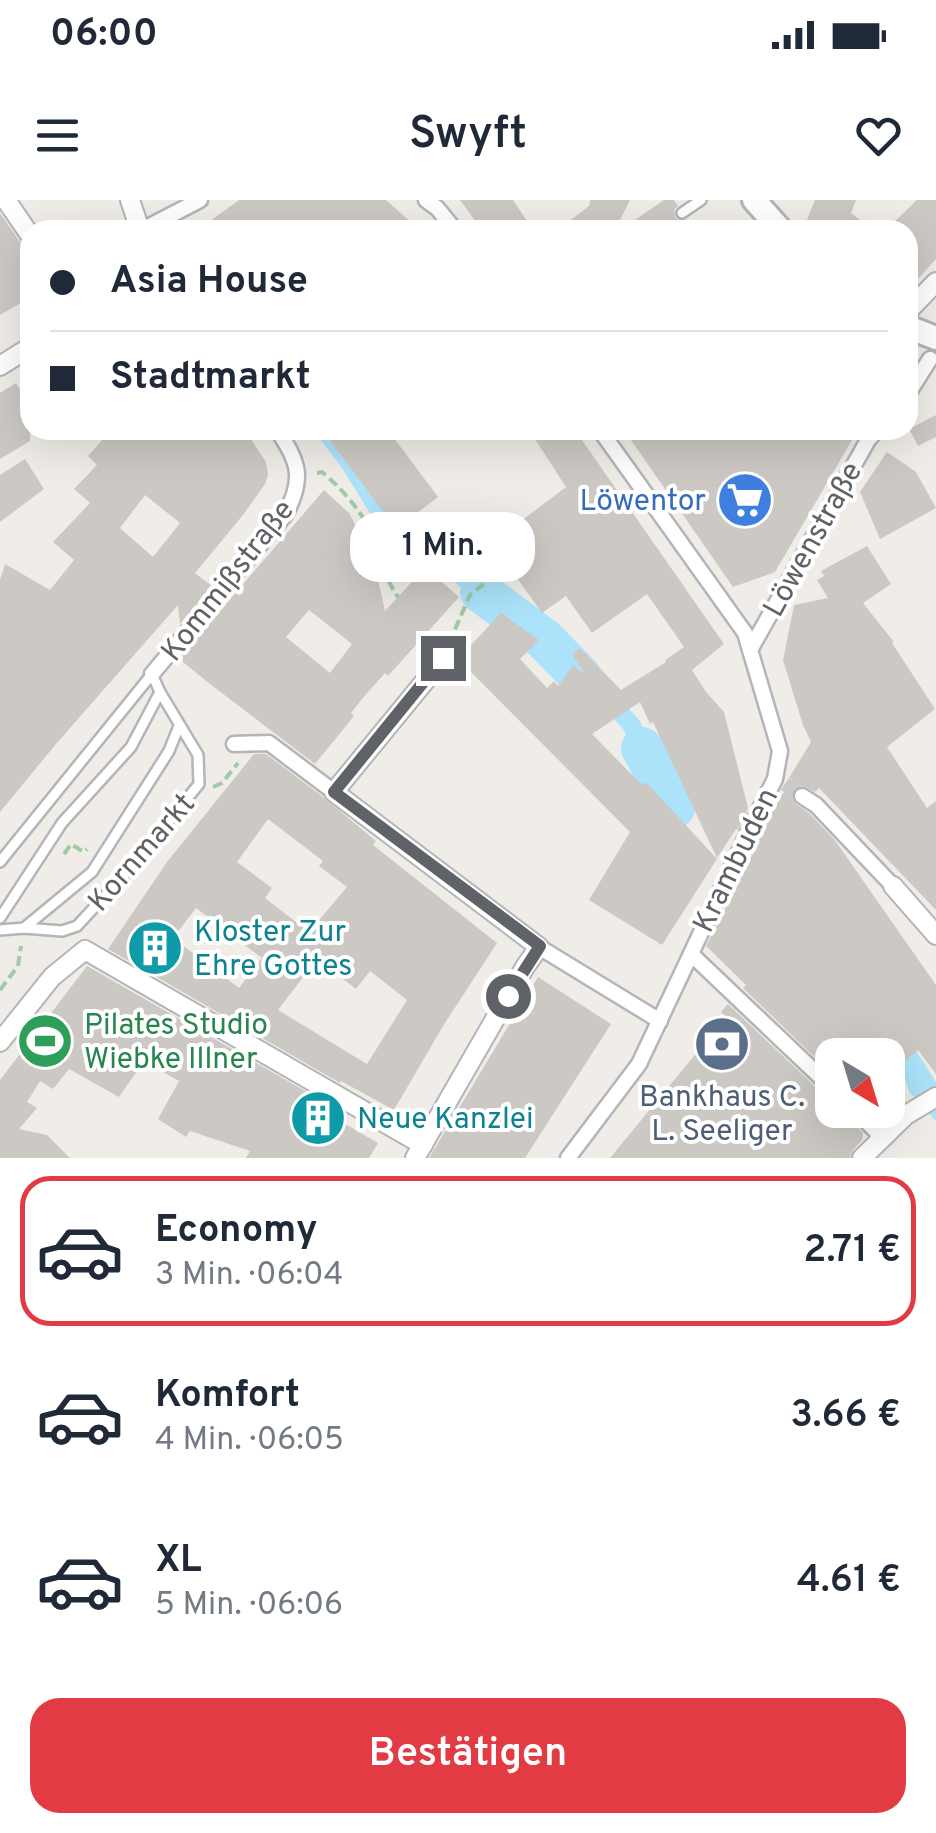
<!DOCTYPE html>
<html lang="de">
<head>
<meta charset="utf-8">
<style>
	:root { --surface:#fff; --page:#f6f6f7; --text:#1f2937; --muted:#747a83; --line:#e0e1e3; --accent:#e23b43 }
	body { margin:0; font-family:Overpass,sans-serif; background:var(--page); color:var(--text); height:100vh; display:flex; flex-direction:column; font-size:38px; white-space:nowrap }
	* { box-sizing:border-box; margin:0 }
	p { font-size:32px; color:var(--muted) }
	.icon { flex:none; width:55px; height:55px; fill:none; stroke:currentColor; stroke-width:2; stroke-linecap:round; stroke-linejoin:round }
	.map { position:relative; height:958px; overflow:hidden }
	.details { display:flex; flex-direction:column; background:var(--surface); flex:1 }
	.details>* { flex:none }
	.guide { position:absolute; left:20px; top:20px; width:898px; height:220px; border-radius:30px; box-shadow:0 10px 40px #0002; display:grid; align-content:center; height:220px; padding:0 30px; background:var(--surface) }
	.needle { width:65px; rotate:142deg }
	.fabs { position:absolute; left:815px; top:838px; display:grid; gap:20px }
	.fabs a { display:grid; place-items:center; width:90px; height:90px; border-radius:20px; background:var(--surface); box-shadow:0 10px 40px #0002; font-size:50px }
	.end { position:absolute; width:45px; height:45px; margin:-22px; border:12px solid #5f6367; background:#fff; box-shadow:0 0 0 5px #fff }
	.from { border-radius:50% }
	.bubble { position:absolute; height:70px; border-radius:30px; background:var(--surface); box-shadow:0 10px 40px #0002; font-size:32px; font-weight:600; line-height:70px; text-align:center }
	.guide b { display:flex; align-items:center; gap:35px; height:95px; font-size:38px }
	.guide b+b { border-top:2px solid var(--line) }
	.guide i { width:25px; height:25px; background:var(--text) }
	ul { padding:18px 0 0; list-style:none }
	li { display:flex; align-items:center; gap:30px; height:150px; margin:0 20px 15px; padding:0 10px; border:5px solid transparent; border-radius:30px }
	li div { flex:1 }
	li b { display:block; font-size:38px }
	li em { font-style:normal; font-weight:600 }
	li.selected { border-color:var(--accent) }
	li>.icon { width:90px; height:90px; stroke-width:1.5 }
	.primary-button { display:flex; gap:20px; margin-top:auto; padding:20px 30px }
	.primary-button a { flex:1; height:115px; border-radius:30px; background:var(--accent); color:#fff; font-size:40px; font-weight:600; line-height:115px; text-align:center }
	.status { display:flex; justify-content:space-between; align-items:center; height:70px; padding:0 50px; background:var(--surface); direction:ltr }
	.status svg { height:28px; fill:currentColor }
	header { display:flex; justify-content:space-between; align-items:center; height:130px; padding:0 30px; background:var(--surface); font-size:45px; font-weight:600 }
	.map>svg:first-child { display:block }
</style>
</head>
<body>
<div class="status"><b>06:00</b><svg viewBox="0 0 49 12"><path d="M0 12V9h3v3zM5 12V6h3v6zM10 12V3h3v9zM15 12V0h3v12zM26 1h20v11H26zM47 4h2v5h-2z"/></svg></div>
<header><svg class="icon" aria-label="menu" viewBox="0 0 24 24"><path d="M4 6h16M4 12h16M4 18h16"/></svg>Swyft<svg class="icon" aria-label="heart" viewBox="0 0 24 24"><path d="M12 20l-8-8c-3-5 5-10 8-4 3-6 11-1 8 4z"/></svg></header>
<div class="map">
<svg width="936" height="958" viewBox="0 0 936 958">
	<rect width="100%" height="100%" fill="#f0ede8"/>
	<g fill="#ace3fb">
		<polygon points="313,230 322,230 396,329 420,348 423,346 438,360 444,356 547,416 639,520 688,605 683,618 637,554 623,529 536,432 475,398 437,369 419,364 376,323 342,268"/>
		<polygon points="916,851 936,882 936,921 910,893 899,865"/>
	</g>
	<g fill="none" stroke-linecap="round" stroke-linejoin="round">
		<g stroke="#ace3fb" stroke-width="42">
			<polyline points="481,392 544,439 581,477"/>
			<polyline points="642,548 674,608"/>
		</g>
	</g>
	<g fill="#ccc8c4" fill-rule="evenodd">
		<polygon points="239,0 386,0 420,30 198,30"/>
		<polygon points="460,0 513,0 533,30 482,30"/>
		<polygon points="590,0 630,0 615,30 558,30 589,6"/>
		<polygon points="664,0 674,0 678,6 674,10 675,17 679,21 687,20 694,30 620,30"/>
		<polygon points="815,0 856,0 851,13 873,30 803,30"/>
		<polygon points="917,0 936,0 936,59 908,90 908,30 886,30"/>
		<polygon points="0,13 20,42 30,48 30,98 0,115"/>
		<polygon points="16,183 30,206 30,241 0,259 0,193"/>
		<polygon points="936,215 936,237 918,246 909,229"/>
		<path d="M111,230H245L266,262L268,275L265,284L243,315L195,373L212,386L180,424L178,405L56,544L0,612V380L5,364L50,390L74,360L53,342L90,303L74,289L97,265L88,256ZM145,295L180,323L153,357L120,328Z"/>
		<polygon points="322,230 388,230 438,297 396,329"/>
		<polygon points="529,230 575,230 724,444 692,470 706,492 724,512 748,608 738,630 736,629 717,658 653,522 650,524 640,502 592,534 642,585 646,582 717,659 662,745 589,700 630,632 458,459 501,413 539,440 520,459 547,488 554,481 558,486 573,465 586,475 572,455 580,448 621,490 666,462 665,460 684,447 647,394 592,433 566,396 542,413 502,357 518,345 508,331 566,287"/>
		<polygon points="624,230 858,230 775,372 733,387"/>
		<polygon points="887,252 916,272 936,308 880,339 860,292"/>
		<polygon points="25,259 44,289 0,322 0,275"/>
		<path d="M324,290L349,313L368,349L356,367L376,371L385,411L420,373L428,380L433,374L459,397L388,476L385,473L362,499L351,513L354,516L315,564L210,484L183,462V454ZM309,410L352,444L330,473L286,437Z"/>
		<polygon points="867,346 891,384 863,403 894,442 892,443 935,509 887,547 927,608 936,601 936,710 819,588 815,592 803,586 798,586 794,590 791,596 796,604 809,613 834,639 936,785 936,874 918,850 888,877 888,855 832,855 832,874 743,788 746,785 706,746 759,642 756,641 771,610 793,580 789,578 811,542 803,525 783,460 794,405 828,398 817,380 824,376 821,371"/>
		<path d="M254,554H266L323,597L376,641L373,645L497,743L443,826L394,910L341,881L340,883L108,749L167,662ZM268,619L323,661L319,666L347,687L309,732L265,698L272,688L237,662ZM196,708L262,758L239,788L173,738ZM317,759L356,789L370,771L407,800L367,864L278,810Z"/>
		<polygon points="87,766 328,904 324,912 378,943 369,958 246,958 250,951 190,931 186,937 158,919 179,881 144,861 119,897 69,869 53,889 40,881 27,902 37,908 19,929 47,935 70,958 0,958 0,880"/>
		<polygon points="538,777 611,824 525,958 429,958"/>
		<polygon points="728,804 825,896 832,898 832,910 840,910 863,933 862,940 853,950 850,958 610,958 726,817 721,812"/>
	</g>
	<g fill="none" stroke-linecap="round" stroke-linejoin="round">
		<polyline stroke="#cccac8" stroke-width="14" stroke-dasharray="14 7" stroke-linecap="butt" points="785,584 802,596"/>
		<g stroke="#b3b5b9" stroke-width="14">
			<g id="service">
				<polyline points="682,13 701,0"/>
				<polyline points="0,662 152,474 160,492 198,555 199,584 127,672 77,726 62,731 24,728 0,730"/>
				<polyline points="0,718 62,623 131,547 160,492"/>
				<polyline points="24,728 92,672 169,551 179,526"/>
			</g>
		</g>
		<g stroke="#b3b5b9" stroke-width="19">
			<g id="pedestrian">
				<polyline points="426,0 437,8 455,30"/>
				<polyline points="142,30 200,0"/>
				<polyline points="908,194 930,159"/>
				<polyline points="750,450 868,240 877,230"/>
				<path d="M152,474L285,315C304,280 300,262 277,230"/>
				<polyline points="234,544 269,543 334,592"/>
				<polyline points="802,596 816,605 893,686"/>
				<polyline points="539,747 660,821"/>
				<polyline points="691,754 832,888"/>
				<polyline points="855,910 882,937"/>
				<polyline points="568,958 639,864 754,620 775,579 780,551 745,433 600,230"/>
			</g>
		</g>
		<g stroke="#b3b5b9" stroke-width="22">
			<g id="minor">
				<polyline points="6,0 30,35"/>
				<polyline points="130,0 140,30"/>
				<polyline points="908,111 936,82"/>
				<polyline points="0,166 30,147"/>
				<polyline points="893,686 936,735"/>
				<polyline points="0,842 52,777 85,750 423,945"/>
				<polyline points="415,958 525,767 539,747 334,592 443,459"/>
				<polyline points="862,958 906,915 936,897"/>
			</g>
		</g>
		<g stroke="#b3b5b9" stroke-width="28">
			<g id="tertiary">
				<polyline points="754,0 781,30"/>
				<polyline points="908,127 936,138"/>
			</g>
		</g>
		<g stroke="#a0caa6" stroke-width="4" stroke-dasharray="10 5" stroke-linecap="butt">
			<path d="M317,273L322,272C338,285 361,310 369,329C380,351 383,376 398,397"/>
			<polyline points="424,435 432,445"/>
			<polyline points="449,443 470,395 508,365"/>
			<polyline points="213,587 222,583 238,563"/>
			<polyline points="64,654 71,644 84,652 87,649"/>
			<polyline points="0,790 18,766 21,746"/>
		</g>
		<use href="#service" stroke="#fff" stroke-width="9"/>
		<use href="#pedestrian" stroke="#fff" stroke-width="14"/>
		<use href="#minor" stroke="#fff" stroke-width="18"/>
		<use href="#tertiary" stroke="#fff" stroke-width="22"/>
	</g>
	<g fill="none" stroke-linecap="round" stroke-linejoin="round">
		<polyline stroke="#5f6367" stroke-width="12" points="443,458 334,592 540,746 508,796"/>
	</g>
	<defs>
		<g id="supermarket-disc" transform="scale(2.875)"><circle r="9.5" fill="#3f7fe0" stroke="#fff"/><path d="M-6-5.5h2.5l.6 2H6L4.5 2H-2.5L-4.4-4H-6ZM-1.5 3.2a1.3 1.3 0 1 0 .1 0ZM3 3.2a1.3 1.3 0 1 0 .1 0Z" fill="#fff"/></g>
		<g id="building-disc" transform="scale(2.875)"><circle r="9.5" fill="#0f9aa8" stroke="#fff"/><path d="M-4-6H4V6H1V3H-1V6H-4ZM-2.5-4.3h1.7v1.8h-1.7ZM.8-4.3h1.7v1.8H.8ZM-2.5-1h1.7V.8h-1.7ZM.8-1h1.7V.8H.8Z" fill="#fff"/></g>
		<g id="stadium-disc" transform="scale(2.875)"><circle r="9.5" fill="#2e9e5b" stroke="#fff"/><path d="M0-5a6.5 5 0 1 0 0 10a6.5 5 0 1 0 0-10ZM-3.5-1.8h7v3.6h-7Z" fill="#fff"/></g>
		<g id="bank-disc" transform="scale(2.875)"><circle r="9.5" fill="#5c6f8a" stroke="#fff"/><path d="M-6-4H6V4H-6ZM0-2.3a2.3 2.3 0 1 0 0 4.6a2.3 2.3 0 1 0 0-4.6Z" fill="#fff"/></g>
	</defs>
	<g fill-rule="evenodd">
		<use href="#supermarket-disc" x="745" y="300"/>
		<use href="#building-disc" x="155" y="748"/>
		<use href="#stadium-disc" x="45" y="841"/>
		<use href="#bank-disc" x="722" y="844"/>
		<use href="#building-disc" x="318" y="918"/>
	</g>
	<g text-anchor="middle" stroke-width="8" stroke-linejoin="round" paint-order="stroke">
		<g font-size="30" fill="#366cbe" stroke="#fff" text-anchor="end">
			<text x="706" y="310">Löwentor</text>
		</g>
		<g font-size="30" fill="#5f6367" stroke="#fff">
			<text transform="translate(812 339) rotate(-61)" y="10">Löwenstraße</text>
			<text transform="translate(227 380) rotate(-52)" y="10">Kommißstraße</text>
			<text transform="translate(141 652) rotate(-49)" y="10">Kornmarkt</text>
			<text transform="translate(735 660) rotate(-64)" y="10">Krambuden</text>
		</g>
		<g font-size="30" fill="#0d838f" stroke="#fff" text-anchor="start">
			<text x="194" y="741">Kloster Zur<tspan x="194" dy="34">Ehre Gottes</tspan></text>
			<text x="357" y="928">Neue Kanzlei</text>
		</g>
		<g font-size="30" fill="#27864d" stroke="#fff" text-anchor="start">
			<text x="84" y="834">Pilates Studio<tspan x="84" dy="34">Wiebke Illner</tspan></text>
		</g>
		<g font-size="30" fill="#4e5e75" stroke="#fff">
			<text x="722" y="906">Bankhaus C.<tspan x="722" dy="34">L. Seeliger</tspan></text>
		</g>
	</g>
</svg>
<div class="fabs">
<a><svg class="needle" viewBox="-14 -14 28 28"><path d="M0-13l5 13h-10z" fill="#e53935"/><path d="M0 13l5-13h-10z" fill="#747a83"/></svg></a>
</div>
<i class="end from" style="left:508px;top:796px"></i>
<i class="end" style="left:443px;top:458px"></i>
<div class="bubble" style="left:350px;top:312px;width:185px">1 Min.</div>
<div class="guide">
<b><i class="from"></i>Asia House</b>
<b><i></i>Stadtmarkt</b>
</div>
</div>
<section class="details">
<ul>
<li class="selected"><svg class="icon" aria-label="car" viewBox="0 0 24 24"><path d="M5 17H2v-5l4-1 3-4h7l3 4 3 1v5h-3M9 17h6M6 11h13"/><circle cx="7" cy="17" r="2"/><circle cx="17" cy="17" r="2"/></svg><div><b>Economy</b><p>3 Min. · 06:04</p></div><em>2.71 €</em></li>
<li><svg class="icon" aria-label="car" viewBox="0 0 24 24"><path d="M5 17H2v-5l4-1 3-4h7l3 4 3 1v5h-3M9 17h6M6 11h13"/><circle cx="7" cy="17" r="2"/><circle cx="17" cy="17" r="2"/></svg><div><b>Komfort</b><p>4 Min. · 06:05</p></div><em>3.66 €</em></li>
<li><svg class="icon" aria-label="car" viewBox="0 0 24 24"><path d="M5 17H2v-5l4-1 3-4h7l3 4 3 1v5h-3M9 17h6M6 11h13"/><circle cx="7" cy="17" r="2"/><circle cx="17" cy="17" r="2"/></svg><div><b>XL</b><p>5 Min. · 06:06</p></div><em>4.61 €</em></li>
</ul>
<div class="primary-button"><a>Bestätigen</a></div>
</section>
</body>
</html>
